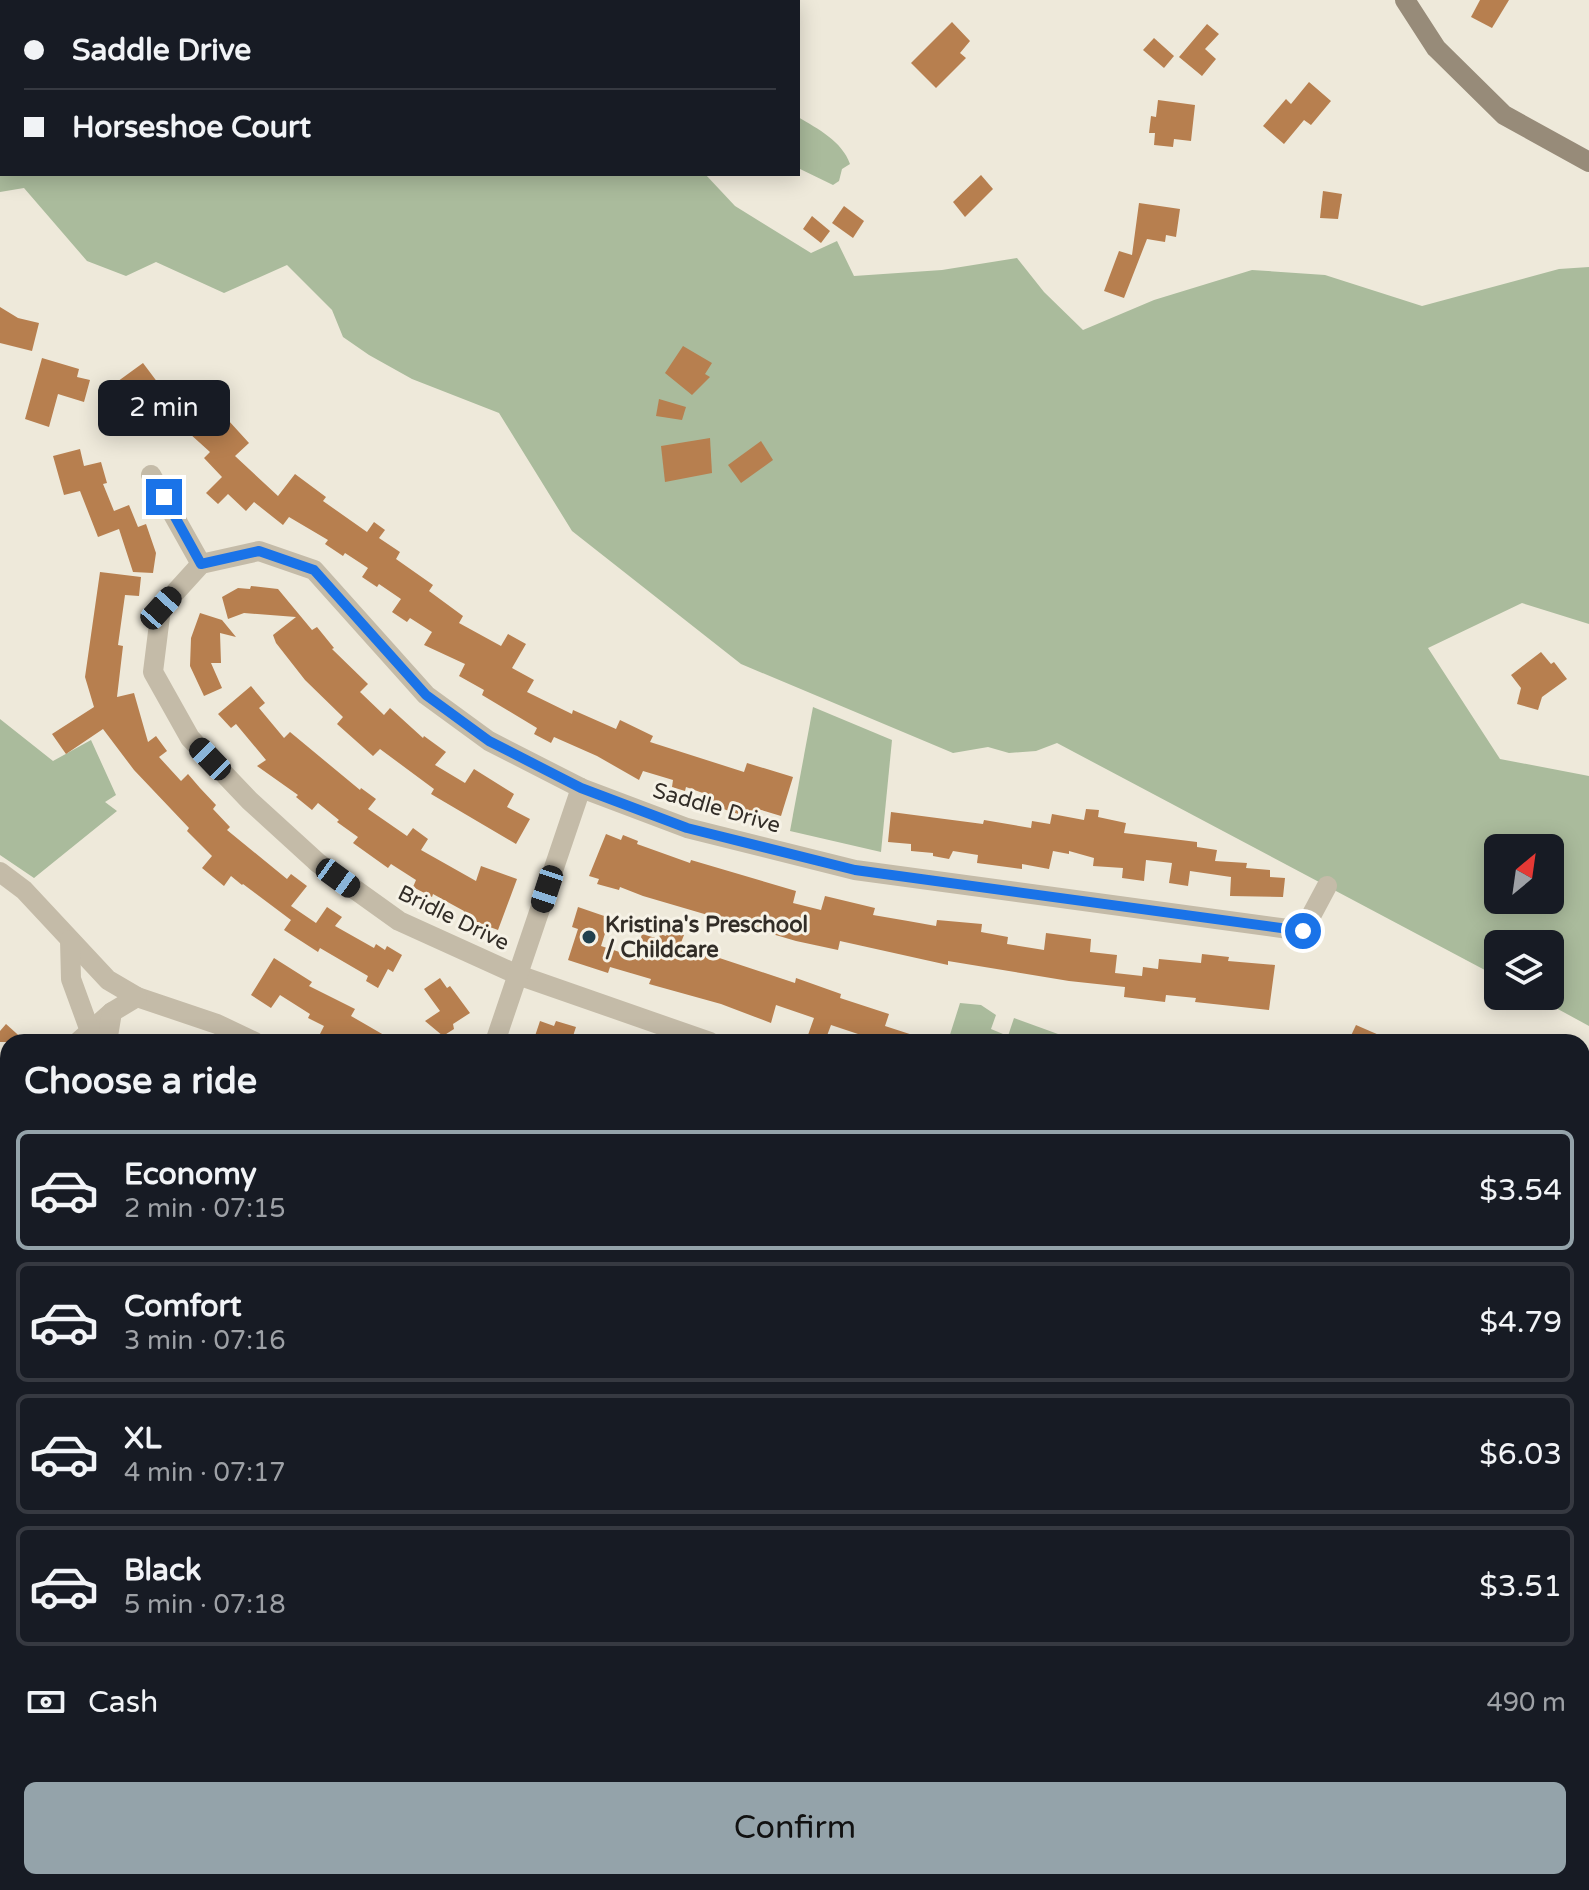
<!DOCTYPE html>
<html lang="en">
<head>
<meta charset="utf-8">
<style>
	:root { --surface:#171b24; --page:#242831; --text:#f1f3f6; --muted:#9ea1a6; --line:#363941; --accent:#94a3aa }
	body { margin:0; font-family:"Varela Round",sans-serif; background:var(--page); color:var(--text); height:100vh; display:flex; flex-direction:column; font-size:30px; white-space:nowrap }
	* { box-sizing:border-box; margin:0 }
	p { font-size:26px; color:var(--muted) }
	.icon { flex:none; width:44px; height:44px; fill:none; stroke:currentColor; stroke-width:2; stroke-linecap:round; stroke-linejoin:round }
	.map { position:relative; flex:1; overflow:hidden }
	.drawer { position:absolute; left:0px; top:1034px; width:1590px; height:856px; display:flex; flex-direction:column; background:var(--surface); border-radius:24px 24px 0 0; box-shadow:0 4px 20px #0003 }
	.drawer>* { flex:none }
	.banner { position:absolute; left:0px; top:0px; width:800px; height:176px; box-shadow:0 4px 20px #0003; display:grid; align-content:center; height:176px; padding:0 24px; background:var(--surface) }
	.needle { width:52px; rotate:29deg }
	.controls { position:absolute; left:1484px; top:834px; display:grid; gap:16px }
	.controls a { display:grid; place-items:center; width:80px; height:80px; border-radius:12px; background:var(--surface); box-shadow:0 4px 20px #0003; font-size:40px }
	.end { position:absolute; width:36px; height:36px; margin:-18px; border:10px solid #1a73e8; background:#fff; box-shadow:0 0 0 4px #fff }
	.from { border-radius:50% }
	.bubble { position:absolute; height:56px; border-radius:12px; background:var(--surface); box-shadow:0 4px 20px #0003; font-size:26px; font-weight:600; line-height:56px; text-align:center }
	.car { position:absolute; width:24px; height:48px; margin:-24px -12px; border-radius:10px; box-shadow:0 0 6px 2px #0007; background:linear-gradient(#222 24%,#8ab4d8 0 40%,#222 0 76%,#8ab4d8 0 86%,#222 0) }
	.banner b { display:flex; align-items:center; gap:28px; height:76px; font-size:30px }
	.banner b+b { border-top:2px solid var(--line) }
	.banner i { width:20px; height:20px; background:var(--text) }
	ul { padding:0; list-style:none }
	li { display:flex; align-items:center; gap:24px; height:120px; margin:0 16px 12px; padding:0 8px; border:4px solid var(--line); border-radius:12px }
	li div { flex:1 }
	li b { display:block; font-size:30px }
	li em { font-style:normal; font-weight:600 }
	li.on { border-color:var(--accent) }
	li>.icon { width:72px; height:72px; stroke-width:1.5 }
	h2 { padding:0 24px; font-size:36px; line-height:96px }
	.pay { display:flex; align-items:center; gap:20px; height:88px; padding:0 24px; font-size:30px }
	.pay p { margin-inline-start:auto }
	.cta { display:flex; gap:16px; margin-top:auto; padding:16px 24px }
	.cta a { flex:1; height:92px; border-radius:12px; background:var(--accent); color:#111; font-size:32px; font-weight:600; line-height:92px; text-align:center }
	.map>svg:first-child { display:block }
</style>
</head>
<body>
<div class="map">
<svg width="1589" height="1890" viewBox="0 0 1589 1890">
	<rect width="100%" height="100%" fill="#eee9da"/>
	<g fill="#aabb9c" fill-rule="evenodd">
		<path d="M0,0H271L2,2V174H705L735,206L811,253L837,241L854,276L942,270L1017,258L1044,292L1083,330L1154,300L1252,270L1325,275L1422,306L1559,269L1589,267V624L1522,603L1428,648L1500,759L1589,776V1026L1534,996H1550V944H1498V977L1057,743L1036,751L1009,753L988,747L953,753L741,664L572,531L499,413L412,379L369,355L343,337L332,310L287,265L224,293L156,262L126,276L87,261L24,188L0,192ZM1498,848H1550V900H1498Z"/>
		<path d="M798,117C818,129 842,141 850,164L842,169L839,181L833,185L798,168Z"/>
		<polygon points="813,707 892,740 881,852 790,831"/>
		<polygon points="0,719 53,761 91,740 116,795 105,802 117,811 34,878 0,855"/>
		<polygon points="960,1003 981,1005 996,1015 991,1029 1003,1034 1000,1042 948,1041"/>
		<polygon points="1014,1018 1058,1034 1055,1042 1006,1042"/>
		<polygon points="1589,1174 1589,1361 1582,1360 1582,1185"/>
		<polygon points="8,1635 8,1882 475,1882 472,1890 0,1890 0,1644"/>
	</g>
	<g fill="#b77f4f">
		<polygon points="1480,0 1509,0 1492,28 1471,17"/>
		<polygon points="952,22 970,41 960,53 966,58 936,88 911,63"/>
		<polygon points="1207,24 1219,34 1205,49 1216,59 1202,76 1179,57"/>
		<polygon points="1154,38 1174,56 1164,68 1143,50"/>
		<polygon points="1309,82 1331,101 1311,125 1304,120 1284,144 1263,126 1286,99 1291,104"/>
		<polygon points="1158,100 1195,105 1191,141 1174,139 1173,147 1154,145 1155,133 1149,133 1151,116 1156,117"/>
		<polygon points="981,175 993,189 965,217 953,202"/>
		<polygon points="1323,191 1342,194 1338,219 1320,218"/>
		<polygon points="1139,203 1180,209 1176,237 1166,235 1165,242 1147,239 1124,298 1104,291 1119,251 1132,255"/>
		<polygon points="844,206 864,221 853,238 832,223"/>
		<polygon points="812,216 830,231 821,243 803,229"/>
		<polygon points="0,307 18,318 39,323 32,351 0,343"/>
		<polygon points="683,346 712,363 705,374 710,377 692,395 665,373"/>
		<polygon points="42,358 79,369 77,377 90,380 84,402 58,394 49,427 25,419"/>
		<polygon points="143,363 158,383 138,398 142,405 130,414 110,387"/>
		<polygon points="174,391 196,399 201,394 218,409 249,443 235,456 278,496 295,474 326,497 323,501 367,532 374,522 385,530 379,538 400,552 396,559 433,585 429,591 463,616 459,623 501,646 508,634 526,644 512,668 534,680 527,692 572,714 573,710 616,729 620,720 653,736 650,742 744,772 747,763 793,777 781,816 758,809 755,819 732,812 712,805 714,797 686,787 685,791 672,787 673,780 643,771 639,780 597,756 554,737 551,743 534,734 537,728 482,695 484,690 459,676 465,664 424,645 432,632 410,618 407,622 392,612 401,599 379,584 377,587 362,577 368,568 345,553 343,556 325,544 328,540 289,517 283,525 254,502 246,511 228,494 218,504 206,493 222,477 204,458 210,452 179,424 185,418 167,412"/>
		<polygon points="659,399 686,407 682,420 656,416"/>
		<polygon points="710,438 712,473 665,482 661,446"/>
		<polygon points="761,441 773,460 741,483 728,465"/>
		<polygon points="80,449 84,466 101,462 107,483 103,484 114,511 129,505 138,527 146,524 156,553 153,573 133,572 119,529 98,537 80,491 64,495 53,456"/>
		<polygon points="100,572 141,577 139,596 125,595 118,645 123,646 117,697 134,693 148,742 156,736 167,751 159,757 181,781 188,774 200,788 216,805 213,809 230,827 227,830 287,879 291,874 307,886 291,906 316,923 327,907 342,917 335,926 374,948 376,944 385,950 387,946 402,955 393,972 388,969 378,988 366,981 368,976 320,948 318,952 284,930 291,920 243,884 242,885 231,876 224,886 202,868 212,856 187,831 189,828 134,770 103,729 66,754 52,734 94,707 85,677"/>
		<polygon points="251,586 278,589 312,630 317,627 334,648 332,649 368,684 360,692 384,715 390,708 423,738 424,736 446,752 435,765 465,783 474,769 514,794 507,807 530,819 516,844 431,794 434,789 380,749 373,756 337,724 343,717 305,680 276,643 273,635 296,617 244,613 228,619 222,597 238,588 250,589"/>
		<polygon points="200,613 222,620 236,637 220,633 221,663 211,663 222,688 204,696 190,666 191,638"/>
		<polygon points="1541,652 1551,664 1554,662 1567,679 1542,697 1538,710 1517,704 1521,688 1511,675"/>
		<polygon points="251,686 265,703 259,708 284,738 290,732 360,790 361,788 376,799 368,809 407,836 413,828 428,839 421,850 476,881 481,866 517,879 498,930 463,917 464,911 433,894 432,897 413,887 416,880 391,864 388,868 353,843 358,837 337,822 339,820 318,803 312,810 296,797 298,795 257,766 266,760 236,724 231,728 218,714"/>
		<polygon points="1086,809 1099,810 1098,817 1126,823 1124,833 1197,842 1197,847 1217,850 1215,861 1247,863 1246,868 1270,870 1270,877 1285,878 1283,897 1230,896 1231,877 1190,871 1188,886 1169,883 1172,863 1146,860 1144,881 1122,878 1123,868 1093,866 1094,858 1069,851 1069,854 1053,851 1049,869 1022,864 1022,869 977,863 978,855 953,851 949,859 933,856 933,853 911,851 911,844 888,842 891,812 983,824 984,820 1031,828 1032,821 1050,824 1052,814 1084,820"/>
		<polygon points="606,834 621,840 623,835 638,841 637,844 690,863 691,860 796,891 793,903 821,910 825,896 875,908 873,915 908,921 936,926 937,920 982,924 981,932 1008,937 1007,944 1044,950 1046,933 1091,939 1090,952 1117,955 1115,973 1142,976 1143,967 1158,969 1159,959 1201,963 1202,954 1229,957 1228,961 1275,965 1269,1010 1195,1002 1196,998 1166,995 1165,1002 1124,997 1125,987 1069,981 948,961 948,965 840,941 838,950 796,941 643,896 620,887 619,890 597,884 599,879 589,876"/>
		<polygon points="578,907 610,918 601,946 635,957 642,934 659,939 660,934 666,936 669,930 684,935 680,945 795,983 796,978 841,994 840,998 889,1014 885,1026 925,1039 925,1042 859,1042 861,1035 831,1025 825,1041 808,1035 814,1018 776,1005 771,1023 721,1004 649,984 651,979 610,967 608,973 568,960 578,929 572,927"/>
		<polygon points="274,958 312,982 309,986 355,1009 351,1016 396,1042 316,1042 324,1026 308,1018 310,1014 280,995 271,1008 251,995"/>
		<polygon points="440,978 447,988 450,986 470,1013 453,1024 454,1029 443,1036 425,1021 440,1011 424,989"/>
		<polygon points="540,1021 554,1026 556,1021 576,1027 571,1042 533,1042"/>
		<polygon points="6,1024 26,1042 0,1042 0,1031"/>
		<polygon points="1356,1025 1395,1042 1348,1042"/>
	</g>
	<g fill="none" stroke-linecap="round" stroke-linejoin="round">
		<g stroke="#c4bba8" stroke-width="20">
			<polyline points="151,475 201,564"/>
			<polyline points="201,564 259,551 314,570 426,695 489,741 581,788 687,828 855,870 1303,931 1327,886"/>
			<polyline points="201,564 161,608 153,672 190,738 250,801 318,863 399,921 518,975 710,1042"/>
			<polyline points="137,997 217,1024 255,1042"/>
			<polyline points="78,1042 112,1012"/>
			<polyline points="495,1042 581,788"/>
			<polyline points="0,1112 8,1110"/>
			<polyline points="0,1472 8,1463"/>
			<polyline points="1582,1596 1589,1598"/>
			<polyline points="591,1882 600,1890"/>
			<polyline points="1001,1882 1002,1890"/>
			<polyline points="714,1890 715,1882"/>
			<polyline points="811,1890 826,1882"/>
		</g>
		<g stroke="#c4bba8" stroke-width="20">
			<polyline points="0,872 24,890 108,980 137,997 112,1012 107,1042"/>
			<polyline points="70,940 71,979 94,1042"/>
		</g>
		<polyline stroke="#978b79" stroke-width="20" points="1405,0 1436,48 1504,115 1589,162"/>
	</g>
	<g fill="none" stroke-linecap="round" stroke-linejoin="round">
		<polyline stroke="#1a73e8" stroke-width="10" points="164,497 201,564 259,551 314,570 426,695 489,741 581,788 687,828 855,870 1303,931"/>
	</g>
	<circle fill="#22414e" stroke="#f6f2e6" stroke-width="3" cx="589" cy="937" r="8"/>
	<g text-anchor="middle" stroke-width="6" stroke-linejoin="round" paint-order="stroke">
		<g font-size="22" fill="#322d27" stroke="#f6f2e6">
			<text transform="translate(717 807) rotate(16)" y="8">Saddle Drive</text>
			<text transform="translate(454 917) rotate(26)" y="8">Bridle Drive</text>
		</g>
		<g font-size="22" font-weight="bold" fill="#322d27" stroke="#f6f2e6" text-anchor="start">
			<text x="605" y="932">Kristina's Preschool<tspan x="605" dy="25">/ Childcare</tspan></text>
		</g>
	</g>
</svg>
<div class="controls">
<a><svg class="needle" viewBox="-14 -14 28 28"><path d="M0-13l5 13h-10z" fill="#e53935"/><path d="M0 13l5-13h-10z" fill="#9ea1a6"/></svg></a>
<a><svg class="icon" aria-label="layers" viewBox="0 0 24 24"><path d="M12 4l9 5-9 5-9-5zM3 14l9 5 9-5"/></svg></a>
</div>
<i class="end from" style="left:1303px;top:931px"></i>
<i class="end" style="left:164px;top:497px"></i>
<div class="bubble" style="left:98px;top:380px;width:132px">2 min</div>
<i class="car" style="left:161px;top:608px;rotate:42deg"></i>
<i class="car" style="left:210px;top:759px;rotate:316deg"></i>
<i class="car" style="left:338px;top:878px;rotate:126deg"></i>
<i class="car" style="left:547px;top:889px;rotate:198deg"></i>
<div class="banner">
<b><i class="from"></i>Saddle Drive</b>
<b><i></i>Horseshoe Court</b>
</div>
<section class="drawer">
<h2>Choose a ride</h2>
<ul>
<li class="on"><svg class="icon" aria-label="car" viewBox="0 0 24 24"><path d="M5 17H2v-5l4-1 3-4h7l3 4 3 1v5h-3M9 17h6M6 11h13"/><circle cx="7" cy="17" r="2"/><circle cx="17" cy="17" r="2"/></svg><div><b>Economy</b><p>2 min · 07:15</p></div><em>$3.54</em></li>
<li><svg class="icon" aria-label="car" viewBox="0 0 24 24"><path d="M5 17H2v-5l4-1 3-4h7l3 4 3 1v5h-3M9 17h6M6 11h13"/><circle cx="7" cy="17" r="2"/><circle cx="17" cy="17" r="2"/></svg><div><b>Comfort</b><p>3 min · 07:16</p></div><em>$4.79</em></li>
<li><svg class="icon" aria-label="car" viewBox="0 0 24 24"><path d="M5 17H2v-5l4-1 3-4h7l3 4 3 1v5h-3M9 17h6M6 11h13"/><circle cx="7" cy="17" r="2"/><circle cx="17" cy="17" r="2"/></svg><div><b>XL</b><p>4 min · 07:17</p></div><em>$6.03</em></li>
<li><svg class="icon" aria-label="car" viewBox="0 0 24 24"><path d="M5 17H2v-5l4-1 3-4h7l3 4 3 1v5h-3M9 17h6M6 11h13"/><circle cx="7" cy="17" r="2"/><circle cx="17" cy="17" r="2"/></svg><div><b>Black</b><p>5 min · 07:18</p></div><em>$3.51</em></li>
</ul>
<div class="pay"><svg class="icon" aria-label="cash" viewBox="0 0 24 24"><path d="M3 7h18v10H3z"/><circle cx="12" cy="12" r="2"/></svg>Cash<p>490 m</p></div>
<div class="cta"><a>Confirm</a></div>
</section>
</div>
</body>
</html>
